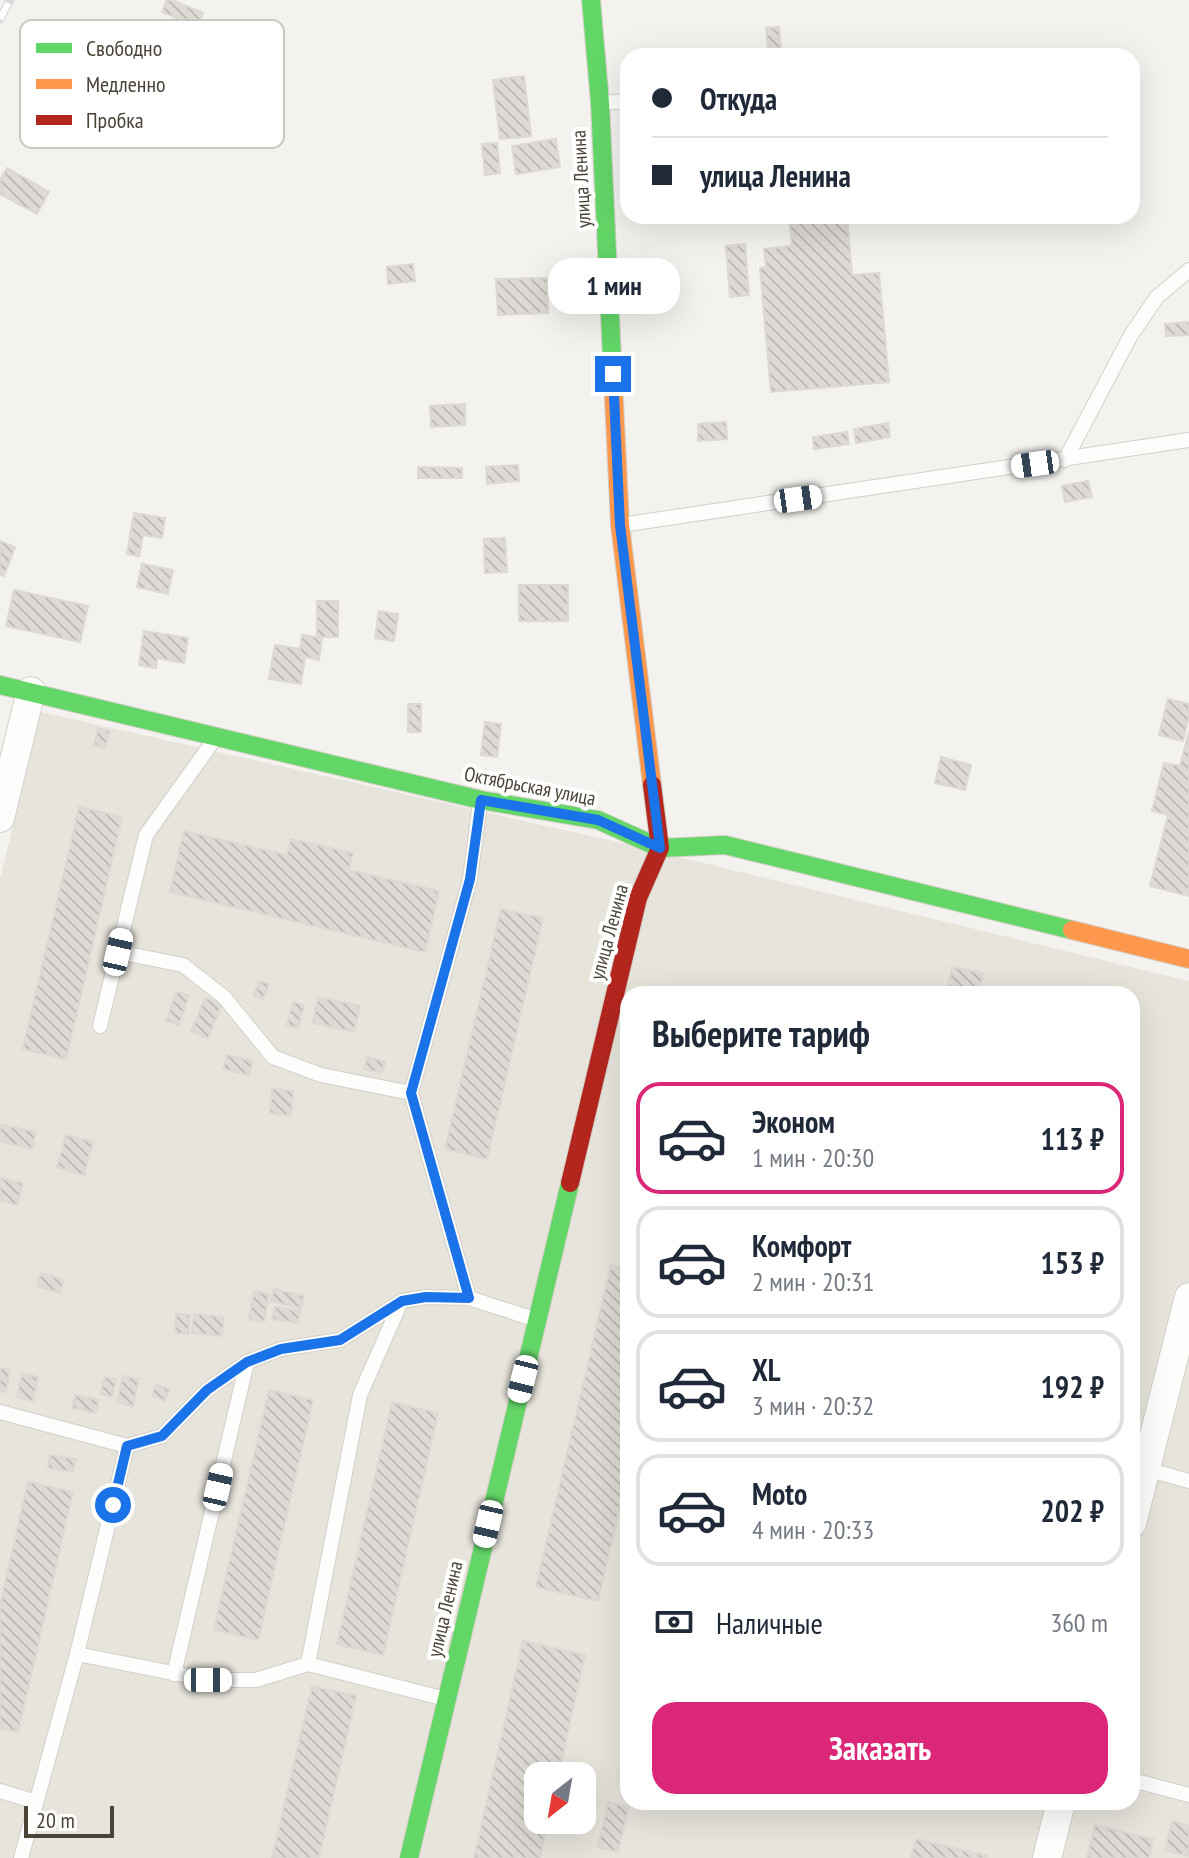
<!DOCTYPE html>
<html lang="ru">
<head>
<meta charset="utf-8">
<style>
	:root { --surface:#fff; --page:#f6f6f7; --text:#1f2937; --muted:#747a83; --line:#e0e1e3; --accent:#db2777 }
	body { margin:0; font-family:"PT Sans Narrow",sans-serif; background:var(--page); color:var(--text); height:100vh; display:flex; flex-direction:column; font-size:30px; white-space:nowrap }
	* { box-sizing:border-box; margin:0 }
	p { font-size:26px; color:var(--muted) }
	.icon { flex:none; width:44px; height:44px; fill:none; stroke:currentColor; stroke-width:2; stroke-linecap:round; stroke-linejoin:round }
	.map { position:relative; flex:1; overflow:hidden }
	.sheet { position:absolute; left:620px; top:986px; width:520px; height:824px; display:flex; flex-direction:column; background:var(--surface); border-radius:24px; box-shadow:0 8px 32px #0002 }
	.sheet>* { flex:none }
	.banner { position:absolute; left:620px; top:48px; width:520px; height:176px; border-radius:24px; box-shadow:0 8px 32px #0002; display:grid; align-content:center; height:176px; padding:0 32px; background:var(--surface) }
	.needle { width:52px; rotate:211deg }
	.controls { position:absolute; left:524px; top:1762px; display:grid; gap:16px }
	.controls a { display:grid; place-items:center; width:72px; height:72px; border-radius:16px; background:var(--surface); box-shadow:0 8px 32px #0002; font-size:40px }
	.scale { position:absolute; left:24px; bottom:20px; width:90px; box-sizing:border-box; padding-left:8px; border:4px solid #4b4439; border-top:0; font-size:22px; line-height:28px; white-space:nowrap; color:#4b4439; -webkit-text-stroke:6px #fff; paint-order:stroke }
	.end { position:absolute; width:36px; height:36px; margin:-18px; border:10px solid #1a73e8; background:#fff; box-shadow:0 0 0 4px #fff }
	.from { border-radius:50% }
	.bubble { position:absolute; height:56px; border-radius:24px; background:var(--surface); box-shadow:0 8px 32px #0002; font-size:26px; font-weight:700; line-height:56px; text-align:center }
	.car { position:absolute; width:24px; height:48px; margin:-24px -12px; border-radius:10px; box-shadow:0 0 6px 2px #0007; background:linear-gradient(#fff 24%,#345 0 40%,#fff 0 76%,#345 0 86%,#fff 0) }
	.banner b { display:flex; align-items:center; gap:28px; height:76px; font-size:30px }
	.banner b+b { border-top:2px solid var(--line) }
	.banner i { width:20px; height:20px; background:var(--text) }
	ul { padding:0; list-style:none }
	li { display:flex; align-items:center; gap:24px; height:112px; margin:0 16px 12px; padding:0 16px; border:4px solid var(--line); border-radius:24px }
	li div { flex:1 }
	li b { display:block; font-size:30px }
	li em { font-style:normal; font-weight:700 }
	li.current { border-color:var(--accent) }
	li>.icon { width:72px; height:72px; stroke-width:1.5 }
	h2 { padding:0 32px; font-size:36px; line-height:96px }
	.pay { display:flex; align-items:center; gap:20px; height:88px; padding:0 32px; font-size:30px }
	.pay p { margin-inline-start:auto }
	.button { display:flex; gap:16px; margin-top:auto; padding:16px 32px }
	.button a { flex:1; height:92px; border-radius:24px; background:var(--accent); color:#fff; font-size:32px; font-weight:700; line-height:92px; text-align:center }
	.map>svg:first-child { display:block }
</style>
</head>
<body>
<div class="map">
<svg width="1189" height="1858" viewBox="0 0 1189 1858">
	<defs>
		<pattern id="building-back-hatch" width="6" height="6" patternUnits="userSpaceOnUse" patternTransform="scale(2)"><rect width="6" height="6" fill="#dedbd6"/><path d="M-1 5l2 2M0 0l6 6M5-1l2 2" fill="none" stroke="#c0bdb8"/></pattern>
	</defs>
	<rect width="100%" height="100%" fill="#f4f2ee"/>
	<path fill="#e7e4dc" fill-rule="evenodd" d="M41,712L609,840L1189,981V1858H0V879ZM628,994H1132V1802H628ZM538,1776H582V1820H538Z"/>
	<g fill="url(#building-back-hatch)" stroke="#dcd9d4" stroke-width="2">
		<polygon points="167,0 172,0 203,13 197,27 162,12"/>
		<polygon points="779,27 781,48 768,49 766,28"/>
		<polygon points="524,76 531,136 500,139 493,80"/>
		<polygon points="556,139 560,167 516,174 512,146"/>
		<polygon points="497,143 500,173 485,175 482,144"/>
		<polygon points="7,168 49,192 37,214 0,194 0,180"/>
		<polygon points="789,216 847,216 852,275 879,273 889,382 771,392 760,268 766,267 764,249 792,246"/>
		<polygon points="745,244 749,295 730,297 726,246"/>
		<polygon points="413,264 415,281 388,284 387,267"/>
		<polygon points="547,278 548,313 498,315 496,279"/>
		<polygon points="1189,322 1189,335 1166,336 1165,324"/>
		<polygon points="465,404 465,425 431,427 430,406"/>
		<polygon points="726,422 727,439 698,441 698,424"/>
		<polygon points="888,423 890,437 856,443 854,429"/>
		<polygon points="847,432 849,444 814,449 813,437"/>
		<polygon points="518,465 519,481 487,484 486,467"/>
		<polygon points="418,467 462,468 462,478 418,478"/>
		<polygon points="1088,481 1092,497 1065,502 1062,486"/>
		<polygon points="134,513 165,518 162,538 143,535 139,556 127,554"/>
		<polygon points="505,538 507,572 485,573 484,539"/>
		<polygon points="0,541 15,547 4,576 0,575"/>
		<polygon points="142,564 173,570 168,594 137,587"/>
		<rect x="519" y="585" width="49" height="36"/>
		<polygon points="14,590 88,606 80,642 6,626"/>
		<rect x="317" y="601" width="21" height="36"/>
		<polygon points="379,611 398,614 394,641 375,638"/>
		<polygon points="144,631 188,638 184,663 157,658 156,668 139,665"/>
		<polygon points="302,635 322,638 319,660 305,657 301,684 269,679 275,645 300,649"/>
		<polygon points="1168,699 1189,704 1189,716 1183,741 1159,735"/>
		<rect x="408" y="704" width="13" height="28"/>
		<polygon points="485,722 501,724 497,757 481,755"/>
		<polygon points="98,728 110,731 105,748 94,745"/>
		<polygon points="1189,731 1189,896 1150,886 1168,815 1152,811 1164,763 1180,766"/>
		<polygon points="941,757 971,765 965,790 935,783"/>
		<polygon points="79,807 122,817 66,1059 23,1049"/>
		<polygon points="184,831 287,855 291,839 353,853 349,870 439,891 425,952 170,892"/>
		<polygon points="501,909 543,918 487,1159 445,1149"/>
		<polygon points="952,967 983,973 979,992 948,987"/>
		<polygon points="259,981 269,984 263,999 254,996"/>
		<polygon points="176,992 189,996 179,1025 166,1021"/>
		<polygon points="318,997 360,1006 354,1032 313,1023"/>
		<polygon points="205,998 222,1004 208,1038 191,1032"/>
		<polygon points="293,1002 304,1005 298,1028 287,1025"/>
		<polygon points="227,1055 253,1061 249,1075 223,1069"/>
		<polygon points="367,1057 385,1062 382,1073 364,1069"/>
		<polygon points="272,1089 293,1091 291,1116 270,1113"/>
		<polygon points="0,1124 36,1132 32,1149 0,1141"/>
		<polygon points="66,1135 93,1142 84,1175 57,1167"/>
		<polygon points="0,1178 23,1183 17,1205 0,1200"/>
		<polygon points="611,1265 628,1269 628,1471 598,1601 536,1587"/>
		<polygon points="41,1273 64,1280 60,1293 37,1286"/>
		<polygon points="274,1289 304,1296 301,1308 271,1301"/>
		<polygon points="254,1291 269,1294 264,1322 249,1319"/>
		<polygon points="275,1307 300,1311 298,1323 272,1319"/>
		<polygon points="176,1314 190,1315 188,1334 175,1333"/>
		<polygon points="194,1314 224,1317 222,1336 192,1333"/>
		<polygon points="0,1368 10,1370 6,1392 0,1391"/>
		<polygon points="22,1373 38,1377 33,1401 17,1397"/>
		<polygon points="123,1376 139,1379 133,1406 117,1402"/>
		<polygon points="105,1377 116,1379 112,1397 100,1394"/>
		<polygon points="156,1385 169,1389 165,1401 152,1396"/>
		<polygon points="269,1390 313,1400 258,1640 214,1630"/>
		<polygon points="75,1395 99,1400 96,1413 72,1408"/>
		<polygon points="392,1402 438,1413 383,1655 337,1644"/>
		<polygon points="50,1455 76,1459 73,1472 48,1468"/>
		<polygon points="28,1482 73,1492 18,1732 0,1728 0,1605"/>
		<polygon points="523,1641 585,1655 558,1776 538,1776 538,1820 548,1820 540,1858 474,1858"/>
		<polygon points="312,1686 356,1696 319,1858 272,1858"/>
		<polygon points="608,1802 629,1807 618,1852 598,1847"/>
		<polygon points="1172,1821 1189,1826 1189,1856 1165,1850"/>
		<polygon points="1095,1825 1153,1839 1149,1858 1087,1858"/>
		<polygon points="916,1839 987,1856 986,1858 911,1858"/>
	</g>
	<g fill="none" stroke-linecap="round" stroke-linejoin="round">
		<g stroke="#d2d0cb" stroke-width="16">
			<g id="lane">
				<polyline points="600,103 628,101"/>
				<polyline points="1065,460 1131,335 1157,297 1189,270"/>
				<polyline points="621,525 1189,440"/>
				<polyline points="118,952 183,965 224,997 273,1057 321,1075 411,1093"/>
				<polyline points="100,1026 146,835 214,740"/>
				<polyline points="469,1298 411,1093 470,879 480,803"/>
				<polyline points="0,1412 127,1446 162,1436 207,1390 247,1362 281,1349 340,1340 402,1301 426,1297 469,1298 537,1320"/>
				<polyline points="1146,1469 1189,1481"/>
				<polyline points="77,1654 208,1680 256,1680 308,1664 446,1699"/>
				<polyline points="308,1664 360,1395 401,1302"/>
				<polyline points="174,1674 247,1362"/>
				<polyline points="1132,1780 1189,1795"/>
				<polyline points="0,1791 36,1802"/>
				<polyline points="21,1858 77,1654 127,1446"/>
			</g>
		</g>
		<g stroke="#d2d0cb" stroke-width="30">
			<g id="street">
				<polyline points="0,818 31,691"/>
				<polyline points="1132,1523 1189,1297"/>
				<polyline points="1047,1858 1061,1802"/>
			</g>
		</g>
		<g stroke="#d3cfc5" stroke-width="20">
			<g id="fast">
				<polyline points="591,0 600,103 613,380"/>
				<polyline points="0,685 481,800 598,820 660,848 725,845 1072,930"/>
				<polyline points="409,1858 570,1183"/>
			</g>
		</g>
		<g stroke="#d3cfc5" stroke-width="20">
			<g id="slow">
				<polyline points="613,380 620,525 652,785"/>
				<polyline points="1072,930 1189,959"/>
			</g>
		</g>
		<g stroke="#d3cfc5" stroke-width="20">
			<polyline id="jam" points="570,1183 638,898 660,848 652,785"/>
		</g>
		<use href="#lane" stroke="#fdfdfc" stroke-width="14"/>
		<use href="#street" stroke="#fdfdfc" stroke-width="28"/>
		<use href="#fast" stroke="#63d668" stroke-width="18"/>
		<use href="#slow" stroke="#ff974d" stroke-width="18"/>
		<use href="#jam" stroke="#b3261e" stroke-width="18"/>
		<g stroke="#dbdbda" stroke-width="9">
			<polyline id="rail" points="0,19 10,0"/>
		</g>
		<use href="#rail" stroke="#fff" stroke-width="6" stroke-dasharray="18" stroke-linecap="butt"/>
	</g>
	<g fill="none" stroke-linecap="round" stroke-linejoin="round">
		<polyline stroke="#1a73e8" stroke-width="10" points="113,1505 127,1446 162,1436 207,1390 247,1362 281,1349 340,1340 402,1301 426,1297 469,1298 411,1093 470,879 481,800 598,820 660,848 620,525 613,374"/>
	</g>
	<g text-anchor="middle" stroke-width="8" stroke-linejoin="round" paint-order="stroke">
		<g font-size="20" fill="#4b4439" stroke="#fff">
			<text transform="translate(581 179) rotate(-93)" y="7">улица Ленина</text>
			<text transform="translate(530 786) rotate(11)" y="7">Октябрьская улица</text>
			<text transform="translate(609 932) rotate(-75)" y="7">улица Ленина</text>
			<text transform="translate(445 1609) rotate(-77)" y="7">улица Ленина</text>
		</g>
	</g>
	<rect x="20" y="20" width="264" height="128" rx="12" fill="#fff" stroke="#c9c7c4" stroke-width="2"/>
	<rect x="36" y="43" width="36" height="10" fill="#63d668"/>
	<rect x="36" y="79" width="36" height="10" fill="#ff974d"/>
	<rect x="36" y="115" width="36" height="10" fill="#b3261e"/>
	<g font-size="22" fill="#4b4439">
		<text x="86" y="56">Свободно</text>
		<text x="86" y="92">Медленно</text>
		<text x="86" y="128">Пробка</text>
	</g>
</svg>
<div class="controls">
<a><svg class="needle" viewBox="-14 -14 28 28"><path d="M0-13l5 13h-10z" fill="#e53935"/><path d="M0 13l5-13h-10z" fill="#747a83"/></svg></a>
</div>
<div class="scale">20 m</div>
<i class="end from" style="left:113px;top:1505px"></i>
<i class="end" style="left:613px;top:374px"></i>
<div class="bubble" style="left:548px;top:258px;width:132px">1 мин</div>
<i class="car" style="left:1035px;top:464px;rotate:262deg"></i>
<i class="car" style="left:798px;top:499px;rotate:82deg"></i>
<i class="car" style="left:118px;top:952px;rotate:13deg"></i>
<i class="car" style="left:523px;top:1379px;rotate:194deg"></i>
<i class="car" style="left:218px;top:1487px;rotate:13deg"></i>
<i class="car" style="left:488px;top:1524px;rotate:193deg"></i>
<i class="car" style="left:208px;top:1680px;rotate:90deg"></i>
<div class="banner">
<b><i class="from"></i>Откуда</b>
<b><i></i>улица Ленина</b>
</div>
<section class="sheet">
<h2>Выберите тариф</h2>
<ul>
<li class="current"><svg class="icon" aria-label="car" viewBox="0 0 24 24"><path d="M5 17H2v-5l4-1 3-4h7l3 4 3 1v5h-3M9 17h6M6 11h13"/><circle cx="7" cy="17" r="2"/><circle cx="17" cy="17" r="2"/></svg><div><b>Эконом</b><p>1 мин · 20:30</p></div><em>113 ₽</em></li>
<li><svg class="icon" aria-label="car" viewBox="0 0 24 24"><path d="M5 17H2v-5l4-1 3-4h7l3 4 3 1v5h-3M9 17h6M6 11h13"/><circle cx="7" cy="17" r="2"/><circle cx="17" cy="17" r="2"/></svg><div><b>Комфорт</b><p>2 мин · 20:31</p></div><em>153 ₽</em></li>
<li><svg class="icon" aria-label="car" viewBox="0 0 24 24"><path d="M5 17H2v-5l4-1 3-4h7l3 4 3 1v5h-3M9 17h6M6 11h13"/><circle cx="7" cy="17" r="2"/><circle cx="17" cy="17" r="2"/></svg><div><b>XL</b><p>3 мин · 20:32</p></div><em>192 ₽</em></li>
<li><svg class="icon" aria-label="car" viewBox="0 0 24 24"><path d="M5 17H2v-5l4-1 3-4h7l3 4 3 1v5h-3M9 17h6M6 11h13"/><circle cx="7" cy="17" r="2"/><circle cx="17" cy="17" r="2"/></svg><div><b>Moto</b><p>4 мин · 20:33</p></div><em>202 ₽</em></li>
</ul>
<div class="pay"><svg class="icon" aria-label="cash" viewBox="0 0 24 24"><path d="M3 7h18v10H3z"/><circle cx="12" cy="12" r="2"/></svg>Наличные<p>360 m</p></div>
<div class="button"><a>Заказать</a></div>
</section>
</div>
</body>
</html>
